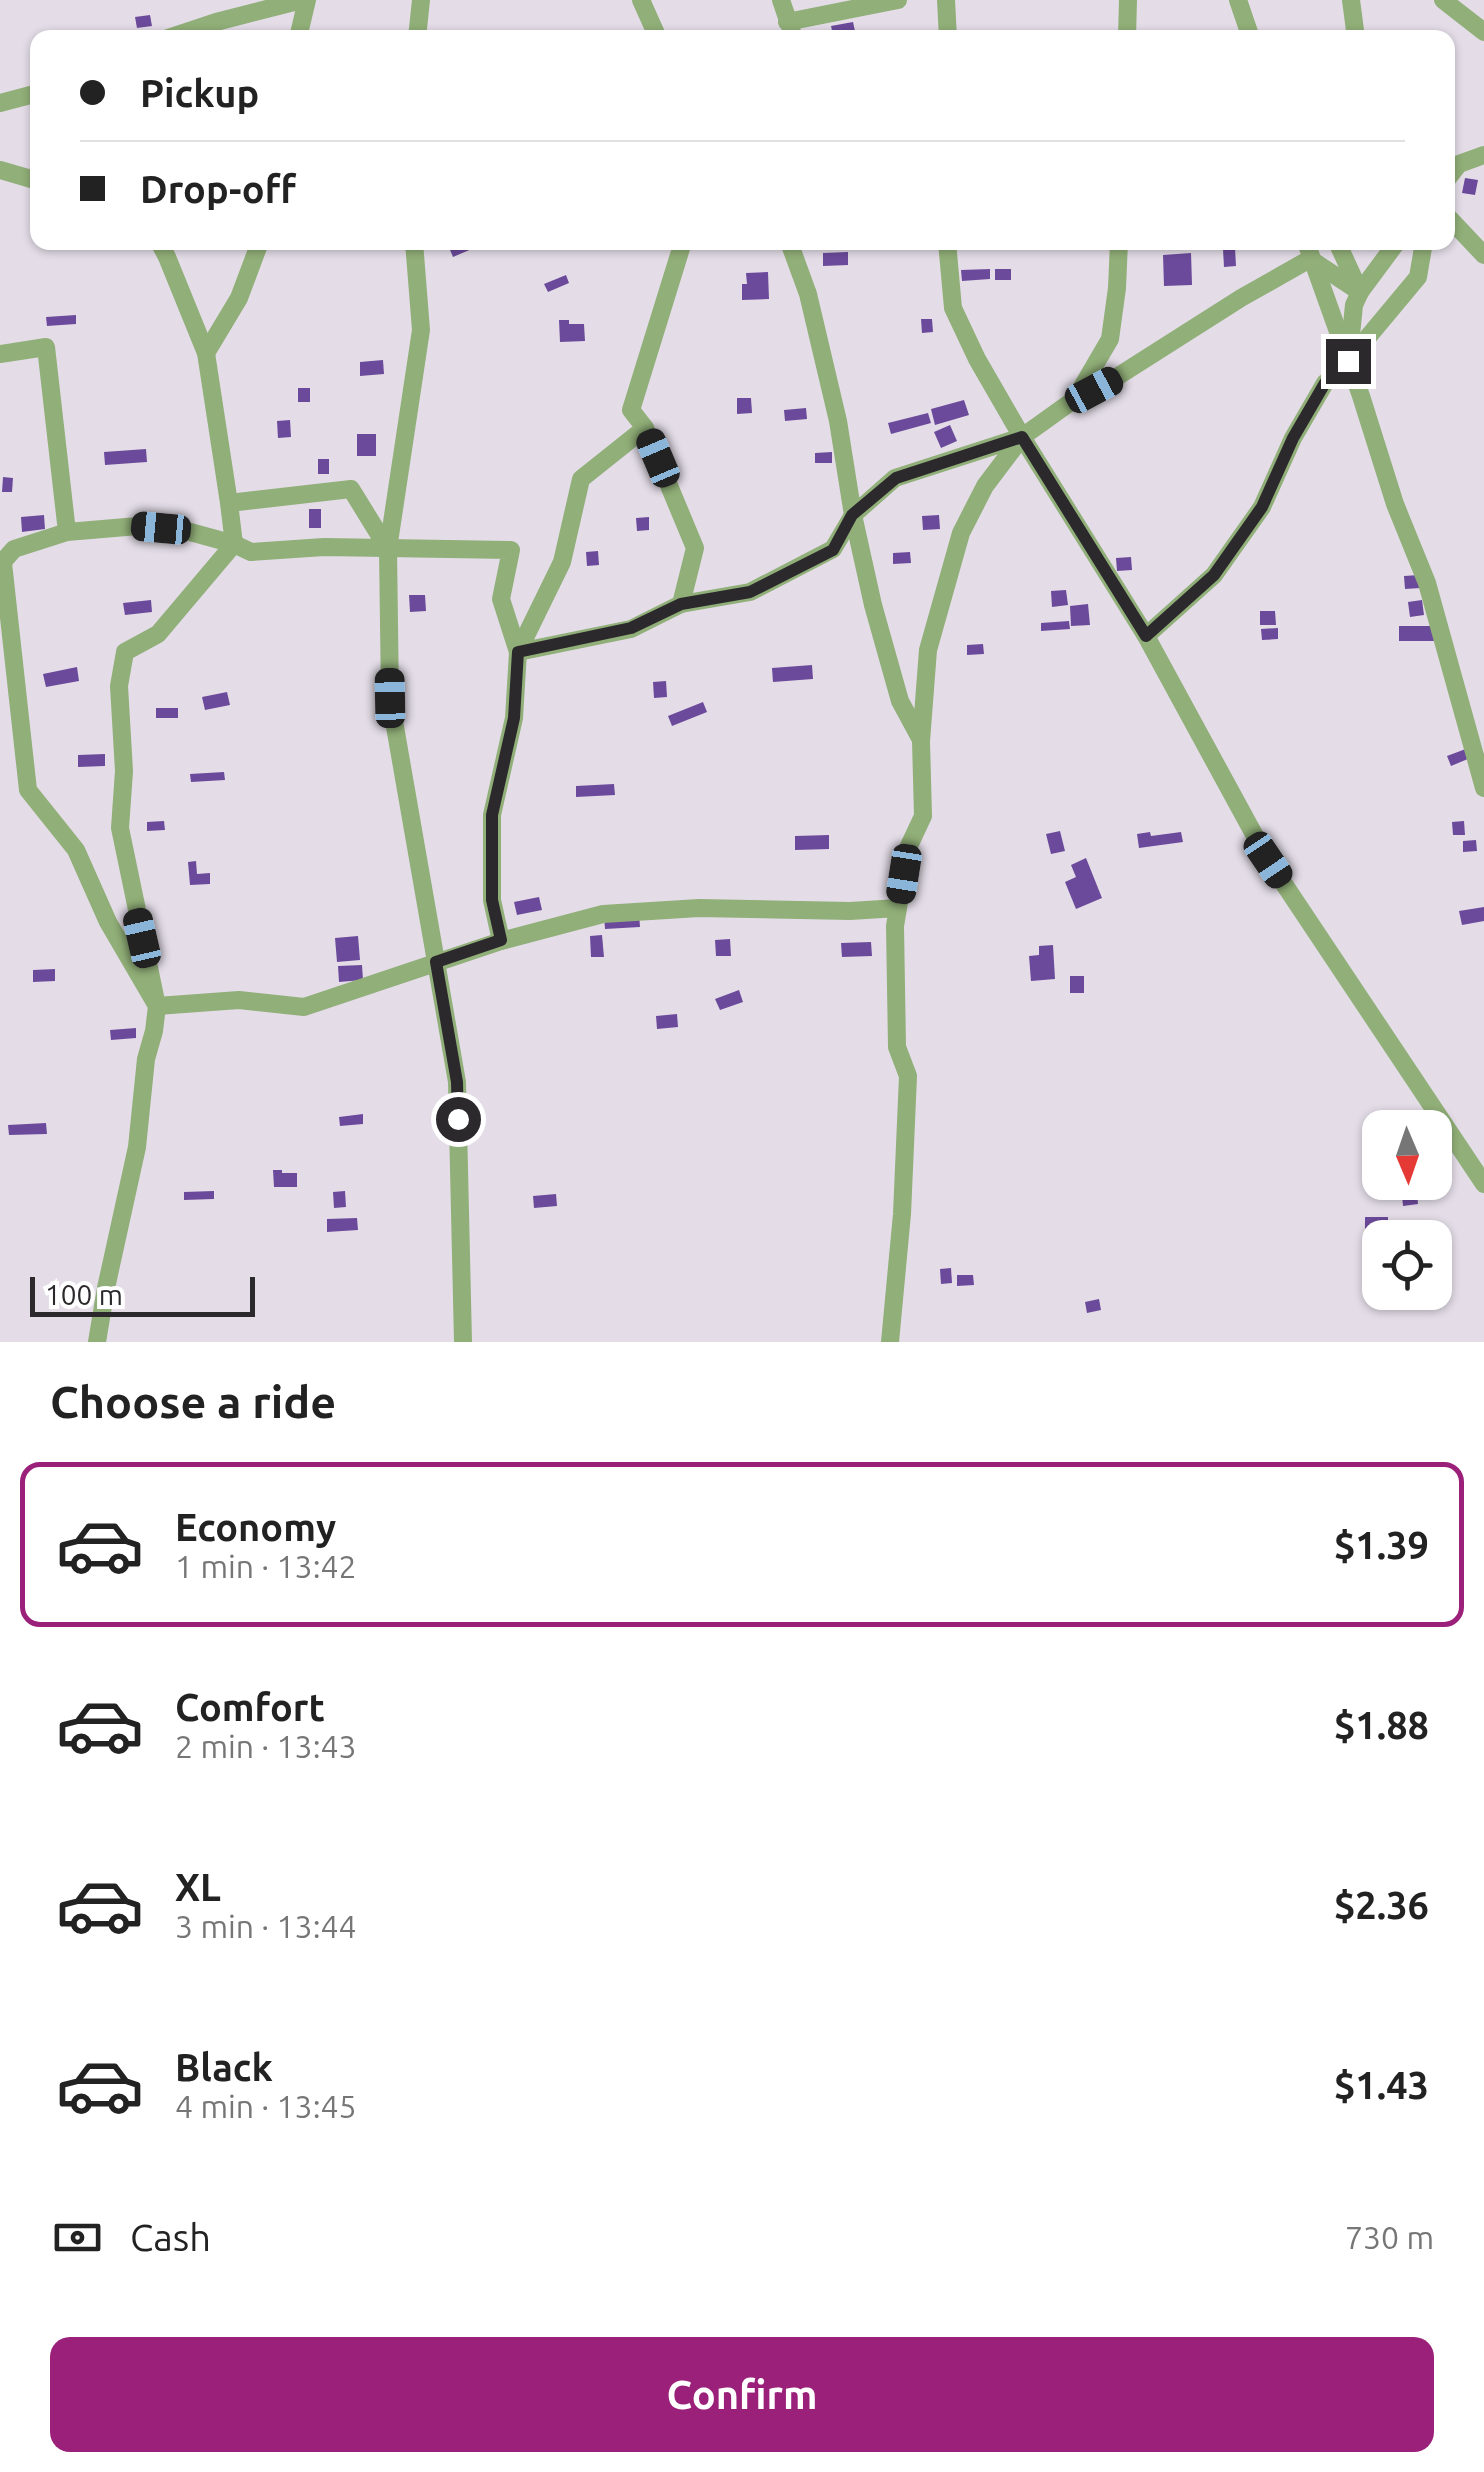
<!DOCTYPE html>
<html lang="en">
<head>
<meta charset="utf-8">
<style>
	:root { --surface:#fff; --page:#f2f2f2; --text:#222; --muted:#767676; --line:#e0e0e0; --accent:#9a2079 }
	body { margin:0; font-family:Ubuntu,sans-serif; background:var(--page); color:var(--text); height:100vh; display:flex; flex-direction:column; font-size:38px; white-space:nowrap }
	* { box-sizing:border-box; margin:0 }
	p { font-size:32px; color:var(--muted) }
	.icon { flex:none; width:55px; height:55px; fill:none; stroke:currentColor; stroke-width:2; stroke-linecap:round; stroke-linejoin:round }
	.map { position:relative; height:1342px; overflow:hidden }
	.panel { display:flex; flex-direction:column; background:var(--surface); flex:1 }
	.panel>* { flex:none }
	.guide { position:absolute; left:30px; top:30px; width:1425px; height:220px; border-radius:20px; box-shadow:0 2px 8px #0004; display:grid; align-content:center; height:220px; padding:0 50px; background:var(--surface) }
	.needle { width:65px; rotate:178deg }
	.fabs { position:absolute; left:1362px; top:1110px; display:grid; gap:20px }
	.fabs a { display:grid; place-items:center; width:90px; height:90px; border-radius:20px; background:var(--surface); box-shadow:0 2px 8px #0004; font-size:50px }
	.scale { position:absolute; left:30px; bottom:25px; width:225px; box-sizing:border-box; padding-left:10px; border:5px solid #2c292d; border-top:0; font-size:28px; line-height:35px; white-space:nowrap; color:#2c292d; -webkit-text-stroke:8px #fff; paint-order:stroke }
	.end { position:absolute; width:45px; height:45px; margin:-22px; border:12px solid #2c292d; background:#fff; box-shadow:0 0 0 5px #fff }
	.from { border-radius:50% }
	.car { position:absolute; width:30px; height:60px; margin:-30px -15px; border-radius:12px; box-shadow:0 0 8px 2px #0007; background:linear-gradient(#222 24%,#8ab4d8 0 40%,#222 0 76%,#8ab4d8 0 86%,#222 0) }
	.guide b { display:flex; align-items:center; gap:35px; height:95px; font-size:38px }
	.guide b+b { border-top:2px solid var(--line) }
	.guide i { width:25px; height:25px; background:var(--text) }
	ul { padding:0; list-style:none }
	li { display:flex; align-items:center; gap:30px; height:165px; margin:0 20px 15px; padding:0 30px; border:5px solid transparent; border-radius:20px }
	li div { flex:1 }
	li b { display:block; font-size:38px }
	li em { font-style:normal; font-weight:600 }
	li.on { border-color:var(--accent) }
	li>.icon { width:90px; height:90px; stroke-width:1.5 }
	h2 { padding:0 50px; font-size:45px; line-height:120px }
	.pay { display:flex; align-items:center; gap:25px; height:110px; padding:0 50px; font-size:38px }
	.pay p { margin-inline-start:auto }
	.button { display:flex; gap:20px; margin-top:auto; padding:20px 50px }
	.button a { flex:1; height:115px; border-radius:20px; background:var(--accent); color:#fff; font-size:40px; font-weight:600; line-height:115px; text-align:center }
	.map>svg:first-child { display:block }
</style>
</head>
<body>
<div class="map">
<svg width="1484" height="1342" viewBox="0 0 1484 1342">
	<rect width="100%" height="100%" fill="#e4dde8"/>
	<g fill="#6c4a9b">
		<polygon points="150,15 152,26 137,28 135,17"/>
		<polygon points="853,22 855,31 833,35 831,26"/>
		<polygon points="373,30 373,38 333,38 333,32"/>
		<polygon points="1465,178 1478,180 1475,195 1462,193"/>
		<polygon points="454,242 471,242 474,248 453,257 448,245"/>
		<polygon points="1235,248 1236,266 1224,267 1223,249"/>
		<polygon points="848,252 848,265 823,266 823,253"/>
		<polygon points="1191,253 1192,285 1164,286 1163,255"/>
		<polygon points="990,269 990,279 962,281 961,270"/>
		<rect x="995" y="269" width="16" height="11"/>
		<polygon points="768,272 769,299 742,300 742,284 747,284 746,273"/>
		<polygon points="566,275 569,283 548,292 544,284"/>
		<polygon points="76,315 76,324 47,326 46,317"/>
		<polygon points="921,319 932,319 933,332 922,333"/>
		<polygon points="559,320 569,320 569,324 584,324 585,341 560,342"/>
		<polygon points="383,360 384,374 360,376 360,362"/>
		<rect x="298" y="388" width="12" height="14"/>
		<polygon points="737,398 751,398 752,413 737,414"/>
		<polygon points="964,400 969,415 935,425 931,409"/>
		<polygon points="806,408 807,419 785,421 784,410"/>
		<polygon points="928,413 931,423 891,434 888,423"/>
		<polygon points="290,420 291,437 278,438 277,421"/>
		<polygon points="950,425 957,441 941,448 934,432"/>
		<rect x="357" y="434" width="19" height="22"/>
		<polygon points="146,449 147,462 105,465 104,452"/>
		<polygon points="832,452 832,463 815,463 815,453"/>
		<rect x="318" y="459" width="11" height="15"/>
		<polygon points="3,477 13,478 12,492 2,492"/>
		<rect x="309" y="509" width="12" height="19"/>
		<polygon points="44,515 45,529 22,532 21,517"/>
		<polygon points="939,515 940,529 923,530 922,516"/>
		<polygon points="649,517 649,530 637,531 636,518"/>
		<polygon points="598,551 599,565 587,566 586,552"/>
		<polygon points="910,552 911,563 893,564 893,553"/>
		<polygon points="1131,557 1132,570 1117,571 1116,558"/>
		<polygon points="1419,575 1421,588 1405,589 1404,576"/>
		<polygon points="1066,590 1068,605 1052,607 1051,591"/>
		<polygon points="409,595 425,595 426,611 410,612"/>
		<polygon points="151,600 152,612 125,615 123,603"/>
		<polygon points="1422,600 1424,615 1410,617 1408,602"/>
		<polygon points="1088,604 1090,625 1071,626 1070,606"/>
		<polygon points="1260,611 1275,611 1276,625 1260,625"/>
		<polygon points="1069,621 1070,629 1041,631 1041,623"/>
		<rect x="1399" y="626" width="35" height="15"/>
		<polygon points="1278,628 1278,639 1262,640 1261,629"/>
		<polygon points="983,644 984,654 967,655 967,645"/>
		<polygon points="812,665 813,679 773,682 772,668"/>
		<polygon points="77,667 79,681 46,687 43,674"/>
		<polygon points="666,681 667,697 654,698 653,682"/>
		<polygon points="227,692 230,705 205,710 202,697"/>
		<polygon points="703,702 707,712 672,726 668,716"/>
		<rect x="156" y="708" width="22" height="10"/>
		<polygon points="1471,747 1475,756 1451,766 1447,756"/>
		<polygon points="105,754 105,766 78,767 78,755"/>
		<polygon points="224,772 225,780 191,782 190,774"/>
		<polygon points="614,784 615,795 576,797 576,786"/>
		<polygon points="164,821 165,830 147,831 147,822"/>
		<polygon points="1464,821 1465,835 1453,835 1452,822"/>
		<polygon points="1060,831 1065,851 1051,854 1046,834"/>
		<polygon points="1150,832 1151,836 1181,832 1183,842 1139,848 1137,834"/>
		<polygon points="829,835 829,849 795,850 795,836"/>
		<polygon points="1476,840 1477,851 1463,852 1463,841"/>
		<polygon points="1086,858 1102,898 1076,909 1065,882 1076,877 1071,865"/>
		<polygon points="196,861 197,874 210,873 210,884 190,885 188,862"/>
		<polygon points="539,897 542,910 517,915 514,902"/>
		<polygon points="1484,907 1484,921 1462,925 1459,911"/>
		<polygon points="639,913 640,927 605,929 604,915"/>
		<polygon points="602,935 604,957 591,957 590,936"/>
		<polygon points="358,936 360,960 337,962 335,938"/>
		<polygon points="730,939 731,956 716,956 715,940"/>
		<polygon points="871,942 872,956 842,957 841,943"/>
		<polygon points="1053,945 1055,979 1031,981 1029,956 1039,955 1039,946"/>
		<polygon points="362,965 363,980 339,982 338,966"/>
		<polygon points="55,969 55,981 33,982 33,970"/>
		<rect x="1070" y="976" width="14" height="17"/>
		<polygon points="739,990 743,1002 720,1010 715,999"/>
		<polygon points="677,1014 678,1027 657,1029 656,1016"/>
		<polygon points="136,1028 136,1038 111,1040 110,1030"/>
		<polygon points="363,1114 363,1124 340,1126 339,1117"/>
		<polygon points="46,1123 47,1134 9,1135 8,1125"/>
		<polygon points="273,1170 282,1170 282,1173 297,1173 297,1187 274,1187"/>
		<polygon points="214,1191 214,1199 184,1200 184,1192"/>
		<polygon points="345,1191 346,1207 334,1208 333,1192"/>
		<polygon points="1417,1193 1418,1204 1403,1206 1402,1195"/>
		<polygon points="556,1194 557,1206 534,1208 533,1196"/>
		<rect x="1365" y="1217" width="23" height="15"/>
		<polygon points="357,1218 358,1230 327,1232 327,1219"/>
		<polygon points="951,1268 952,1283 941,1284 940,1269"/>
		<polygon points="957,1275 973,1275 974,1285 957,1286"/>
		<polygon points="1099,1299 1101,1310 1087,1313 1085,1302"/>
	</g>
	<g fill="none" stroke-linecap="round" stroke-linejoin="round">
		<g stroke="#91af78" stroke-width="18">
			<polyline points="641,0 658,38"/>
			<polyline points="781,0 794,38"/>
			<polyline points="946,0 948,38"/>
			<polyline points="1238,0 1251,38"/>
			<polyline points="1351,0 1356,38"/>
			<polyline points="1443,0 1484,32"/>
			<polyline points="787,22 898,0"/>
			<polyline points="168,38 216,22 302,0"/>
			<polyline points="298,38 307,0"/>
			<polyline points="417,38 421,0"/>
			<polyline points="1127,38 1128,0"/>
			<polyline points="0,103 38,93"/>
			<polyline points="0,170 38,181"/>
			<polyline points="1448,178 1459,164 1484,155"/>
			<polyline points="1448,217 1484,255"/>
			<polyline points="159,242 167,257 206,353 229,503 351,489 388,549"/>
			<polyline points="414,242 421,330 388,549 390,698 457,1082 463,1342"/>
			<polyline points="789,242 808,294 838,421 853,515 873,605 900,701 920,738"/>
			<polyline points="947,242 953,308 977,359 1022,437 1146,636 1268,860 1484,1184"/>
			<polyline points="1306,242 1361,396 1395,504 1427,583 1484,788"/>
			<polyline points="1337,242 1360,292 1354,305 1349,355"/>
			<polyline points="206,353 239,298 260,242"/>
			<polyline points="0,354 46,347 67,532 138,526 183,530 234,544 251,552 324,547 511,550 501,599 518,652"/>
			<polyline points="1076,399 1112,380 1241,298 1310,259 1360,292 1397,242"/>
			<polyline points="645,428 695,548 681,604"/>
			<polyline points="229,503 234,544 158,634 125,652 119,686 124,771 120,828 157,1006 239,1000 304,1007 501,941 603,914 699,908 850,911 898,908"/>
			<polyline points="3,563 28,790 76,850 108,922 157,1006 154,1031 146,1059 137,1147 106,1288 97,1342"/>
			<polyline points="0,565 14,549 67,532"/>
			<polyline points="1146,636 1214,575 1262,507 1293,438 1325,383 1348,361 1418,277 1424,242"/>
			<polyline points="518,652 631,629 681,604 750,592 833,549 853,515 895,478 1022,437"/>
			<polyline points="501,941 492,900 492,815 514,718 518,652 562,562 581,479 645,428 631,410 683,242"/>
			<polyline points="890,1342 902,1214 908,1076 897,1047 895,926 908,848 923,816 921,741 928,650 961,533 985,486 1022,437 1075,399 1110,339 1117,288 1119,242"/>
		</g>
	</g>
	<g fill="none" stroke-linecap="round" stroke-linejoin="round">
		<polyline stroke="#2c292d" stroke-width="12" points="458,1119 457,1082 436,962 501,940 492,900 492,815 514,718 518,652 631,628 681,604 750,592 833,550 852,515 896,478 1022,437 1146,636 1214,575 1262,507 1293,438 1325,383 1348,361"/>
	</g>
</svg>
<div class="fabs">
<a><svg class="needle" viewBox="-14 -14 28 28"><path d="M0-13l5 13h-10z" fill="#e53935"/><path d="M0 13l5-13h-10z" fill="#767676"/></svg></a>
<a><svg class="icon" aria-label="locate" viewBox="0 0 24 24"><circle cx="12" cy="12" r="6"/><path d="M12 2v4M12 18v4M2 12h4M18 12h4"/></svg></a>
</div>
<div class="scale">100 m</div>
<i class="end from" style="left:458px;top:1119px"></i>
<i class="end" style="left:1348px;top:361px"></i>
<i class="car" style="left:1094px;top:390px;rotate:62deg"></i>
<i class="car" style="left:658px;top:458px;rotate:337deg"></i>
<i class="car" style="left:161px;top:528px;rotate:275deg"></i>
<i class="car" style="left:390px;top:698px;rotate:359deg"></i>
<i class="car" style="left:1268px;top:860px;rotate:146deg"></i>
<i class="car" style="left:904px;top:874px;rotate:189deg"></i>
<i class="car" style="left:142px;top:938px;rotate:347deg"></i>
<div class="guide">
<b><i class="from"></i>Pickup</b>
<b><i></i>Drop-off</b>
</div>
</div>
<section class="panel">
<h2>Choose a ride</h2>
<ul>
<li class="on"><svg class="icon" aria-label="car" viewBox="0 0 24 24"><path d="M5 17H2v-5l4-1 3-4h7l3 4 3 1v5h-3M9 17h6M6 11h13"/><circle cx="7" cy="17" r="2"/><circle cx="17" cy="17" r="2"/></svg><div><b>Economy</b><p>1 min · 13:42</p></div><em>$1.39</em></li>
<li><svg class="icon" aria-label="car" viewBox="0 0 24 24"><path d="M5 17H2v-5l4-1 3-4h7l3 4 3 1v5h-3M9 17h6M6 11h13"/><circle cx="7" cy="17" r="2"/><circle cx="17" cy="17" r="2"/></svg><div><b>Comfort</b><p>2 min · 13:43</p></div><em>$1.88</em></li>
<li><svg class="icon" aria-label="car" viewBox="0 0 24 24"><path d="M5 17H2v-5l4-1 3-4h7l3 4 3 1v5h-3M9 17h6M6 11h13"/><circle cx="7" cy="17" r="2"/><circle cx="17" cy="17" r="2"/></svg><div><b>XL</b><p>3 min · 13:44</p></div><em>$2.36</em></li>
<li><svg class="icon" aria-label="car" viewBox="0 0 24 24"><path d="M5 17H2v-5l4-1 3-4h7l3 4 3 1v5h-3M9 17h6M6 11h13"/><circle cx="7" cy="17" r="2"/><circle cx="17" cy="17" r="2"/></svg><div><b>Black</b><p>4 min · 13:45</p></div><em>$1.43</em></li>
</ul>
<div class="pay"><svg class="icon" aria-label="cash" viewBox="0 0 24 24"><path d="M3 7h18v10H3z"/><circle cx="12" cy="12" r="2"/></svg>Cash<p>730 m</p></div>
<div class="button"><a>Confirm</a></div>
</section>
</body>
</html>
